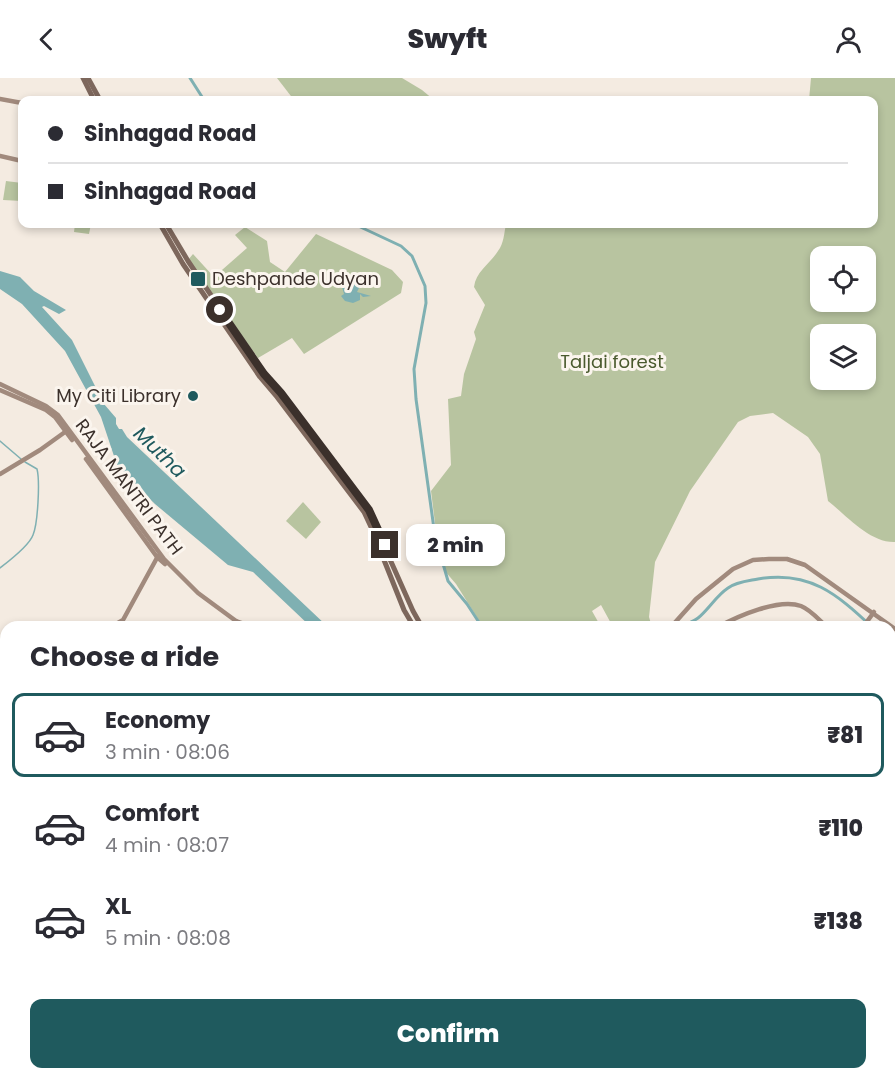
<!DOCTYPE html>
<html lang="en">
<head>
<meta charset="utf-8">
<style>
	:root { --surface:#fff; --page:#f2f2f3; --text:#2b2b33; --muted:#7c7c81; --line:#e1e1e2; --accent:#1f5a5e }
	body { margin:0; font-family:Poppins,sans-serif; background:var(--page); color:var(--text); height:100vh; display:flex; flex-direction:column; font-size:22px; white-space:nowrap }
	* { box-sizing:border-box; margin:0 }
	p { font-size:20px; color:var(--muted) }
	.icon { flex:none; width:33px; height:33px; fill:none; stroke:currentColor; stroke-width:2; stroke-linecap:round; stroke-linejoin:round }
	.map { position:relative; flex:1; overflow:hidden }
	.panel { position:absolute; left:0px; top:543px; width:896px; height:459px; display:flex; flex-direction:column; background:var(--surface); border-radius:18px 18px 0 0; box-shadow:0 3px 9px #0003 }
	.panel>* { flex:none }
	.top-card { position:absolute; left:18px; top:18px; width:860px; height:132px; border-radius:12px; box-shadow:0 3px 9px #0003; display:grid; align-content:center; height:132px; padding:0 30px; background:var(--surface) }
	.buttons { position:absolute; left:810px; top:168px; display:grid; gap:12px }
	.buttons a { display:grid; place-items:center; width:66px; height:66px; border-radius:12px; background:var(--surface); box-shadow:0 3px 9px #0003; font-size:30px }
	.end { position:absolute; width:27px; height:27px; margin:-14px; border:8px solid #3b302b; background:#fff; box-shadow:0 0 0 3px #fff }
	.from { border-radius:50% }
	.bubble { position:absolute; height:42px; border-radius:12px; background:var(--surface); box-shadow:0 3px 9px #0003; font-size:20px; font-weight:800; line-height:42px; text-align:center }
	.top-card b { display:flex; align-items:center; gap:21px; height:57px; font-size:22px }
	.top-card b+b { border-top:2px solid var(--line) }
	.top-card i { width:15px; height:15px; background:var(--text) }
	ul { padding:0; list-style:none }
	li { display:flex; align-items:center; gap:18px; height:84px; margin:0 12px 9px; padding:0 18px; border:3px solid transparent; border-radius:12px }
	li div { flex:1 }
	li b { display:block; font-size:22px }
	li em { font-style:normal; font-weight:800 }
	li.active { border-color:var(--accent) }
	li>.icon { width:54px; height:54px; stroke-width:1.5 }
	h2 { padding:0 30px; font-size:27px; line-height:72px }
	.primary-button { display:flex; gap:12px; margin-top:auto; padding:12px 30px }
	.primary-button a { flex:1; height:69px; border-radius:12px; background:var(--accent); color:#fff; font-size:24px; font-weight:800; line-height:69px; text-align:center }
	header { display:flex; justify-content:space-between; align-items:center; height:78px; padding:0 30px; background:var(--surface); font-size:27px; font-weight:800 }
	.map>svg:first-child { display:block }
</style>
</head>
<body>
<header><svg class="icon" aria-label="back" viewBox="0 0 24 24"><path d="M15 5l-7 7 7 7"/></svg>Swyft<svg class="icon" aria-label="person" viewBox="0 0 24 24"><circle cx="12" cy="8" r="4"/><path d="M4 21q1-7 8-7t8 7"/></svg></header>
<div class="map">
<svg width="895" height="1002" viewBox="0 0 895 1002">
	<rect width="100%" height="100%" fill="#f4ebe1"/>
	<g fill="#b8c4a0" fill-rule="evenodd">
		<polygon points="277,0 402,0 422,12 434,22 294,22"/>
		<path d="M811,0H895V464C870,465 847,438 828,423L820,376L808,359L773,335L750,338L738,344L690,413L655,484L649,539L652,549H613L601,527L592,533L601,549H483L456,506L444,492L439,477L431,413L451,387L448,321L461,318L464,296L476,261L474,254L485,227L474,209C476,193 490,186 498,173C504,165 504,155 506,146H873V22H809ZM820,178H866V224H820ZM820,256H866V302H820Z"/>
		<polygon points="6,103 22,105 22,123 3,122"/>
		<polygon points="75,146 91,146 89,156 74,154"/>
		<polygon points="245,149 267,163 270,184 285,194 316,156 392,192 403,204 401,215 304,276 292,260 258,280 188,182 193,176 214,199 247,170 235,157"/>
		<polygon points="303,424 321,444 306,461 286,443"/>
		<polygon points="0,887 6,893 6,925 4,929 0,929"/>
	</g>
	<g fill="#7fb0b2">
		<polygon points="0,193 20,199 34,213 66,232 59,236 44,228 42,229 72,262 104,326 116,340 116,346 119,351 122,351 127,359 328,549 311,549 253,494 228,487 155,426 118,390 101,339 65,273 22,226 0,211"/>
		<polygon points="358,204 361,206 357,214 371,218 363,219 360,216 360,222 353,225 345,223 341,218 344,216 342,209 348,205"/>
	</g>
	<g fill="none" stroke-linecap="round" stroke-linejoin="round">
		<g stroke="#7fb0b2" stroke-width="1.5">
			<polyline points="0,363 21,381"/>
			<path d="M0,490C9,483 29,468 33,457C38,445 40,403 37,391L25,384"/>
		</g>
		<g stroke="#7fb0b2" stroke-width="3">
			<polyline points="190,0 204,22"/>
			<polyline points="354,146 401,168 412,178 425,208 426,225 414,291 416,321 435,458 448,503 467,526 482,549"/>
			<path d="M682,549C687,546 694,543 698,540C709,531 716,518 728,510C736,504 748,503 758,501C809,492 837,516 872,549"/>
			<polyline points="890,565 895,571"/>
		</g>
		<g stroke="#a18a7d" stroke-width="4.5">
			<polyline points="0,21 22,25"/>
			<polyline points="0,78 22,83"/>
			<polyline points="0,306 46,328 58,337 164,481 198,515 236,543 240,549"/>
			<polyline points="0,312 46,332 55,339 72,362"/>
			<polyline points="86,381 157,479 165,486"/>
			<polyline points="0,396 40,372 65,354"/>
			<polyline points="236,543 253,549"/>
			<polyline points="111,549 123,542 158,478"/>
			<polyline points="671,549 696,521 733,491 753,482 769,481 787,481 805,487 895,551"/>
			<path d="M718,549C738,538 779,520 801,528C811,532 819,542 827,549"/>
			<polyline points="863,549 874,534"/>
			<polyline points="0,587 6,587"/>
			<polyline points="890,606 895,612"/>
			<polyline points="0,613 6,615"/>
			<polyline points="102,996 103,1002"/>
			<polyline points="230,996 240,1002"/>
			<polyline points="547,996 547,1002"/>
			<polyline points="552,996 552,1002"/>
			<polyline points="792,996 795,1002"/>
			<polyline points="28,1002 40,996"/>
			<polyline points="397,1002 397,996"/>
		</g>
		<g stroke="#7d675c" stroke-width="5">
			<polyline points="83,0 94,22"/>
			<polyline points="88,0 100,22"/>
			<polyline points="160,146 183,186 260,299 277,319 364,434 379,466 384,482 404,532 414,549"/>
			<polyline points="166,146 188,183 264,296 281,315 368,432 413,533 422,549"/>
			<polyline points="890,907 895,910"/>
			<polyline points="890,915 895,918"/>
		</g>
	</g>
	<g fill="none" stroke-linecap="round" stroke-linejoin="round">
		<polyline stroke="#3b302b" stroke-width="8" points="220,232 264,296 281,315 369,432 385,467"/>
	</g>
	<g fill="#1f5a5e" stroke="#fbf5ee" stroke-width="2">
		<rect x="190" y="193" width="16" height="16" rx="3"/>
		<circle cx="193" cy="318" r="6"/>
	</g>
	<g text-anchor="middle" stroke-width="6" stroke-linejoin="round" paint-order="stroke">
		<g font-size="18" fill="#3b302b" stroke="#fbf5ee" text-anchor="start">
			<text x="212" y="207">Deshpande Udyan</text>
			<text x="181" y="324" text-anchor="end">My Citi Library</text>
		</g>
		<g font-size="18" fill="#4a5a2e" stroke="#fbf5ee">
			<text x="612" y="290">Taljai forest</text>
		</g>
		<g font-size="18" fill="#3b302b" stroke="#fbf5ee">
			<text transform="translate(129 409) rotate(53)" y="6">RAJA MANTRI PATH</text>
		</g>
		<g font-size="20" font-style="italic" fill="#1f5a5e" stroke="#fbf5ee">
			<text transform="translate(160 374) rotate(44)" y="7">Mutha</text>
		</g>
	</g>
</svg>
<div class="buttons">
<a><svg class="icon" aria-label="locate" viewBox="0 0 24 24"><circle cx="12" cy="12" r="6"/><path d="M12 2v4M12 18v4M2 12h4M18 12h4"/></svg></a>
<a><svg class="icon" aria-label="layers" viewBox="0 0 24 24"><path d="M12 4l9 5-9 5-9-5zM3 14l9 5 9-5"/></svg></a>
</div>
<i class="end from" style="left:220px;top:232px"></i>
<i class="end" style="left:385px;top:467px"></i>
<div class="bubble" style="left:406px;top:446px;width:99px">2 min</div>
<div class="top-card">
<b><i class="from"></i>Sinhagad Road</b>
<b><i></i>Sinhagad Road</b>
</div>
<section class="panel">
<h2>Choose a ride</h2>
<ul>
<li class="active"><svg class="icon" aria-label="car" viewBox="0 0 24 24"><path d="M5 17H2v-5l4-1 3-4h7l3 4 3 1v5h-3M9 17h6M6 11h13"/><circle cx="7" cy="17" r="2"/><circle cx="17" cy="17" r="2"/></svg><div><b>Economy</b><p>3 min · 08:06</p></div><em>₹81</em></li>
<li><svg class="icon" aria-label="car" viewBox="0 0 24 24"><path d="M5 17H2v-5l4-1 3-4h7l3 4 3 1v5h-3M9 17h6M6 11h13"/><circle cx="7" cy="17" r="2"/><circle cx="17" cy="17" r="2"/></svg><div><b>Comfort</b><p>4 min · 08:07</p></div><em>₹110</em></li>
<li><svg class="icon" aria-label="car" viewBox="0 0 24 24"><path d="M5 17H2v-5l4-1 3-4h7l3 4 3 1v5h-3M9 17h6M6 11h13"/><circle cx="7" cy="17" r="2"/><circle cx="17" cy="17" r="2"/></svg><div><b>XL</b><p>5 min · 08:08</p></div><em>₹138</em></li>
</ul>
<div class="primary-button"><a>Confirm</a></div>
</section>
</div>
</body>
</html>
